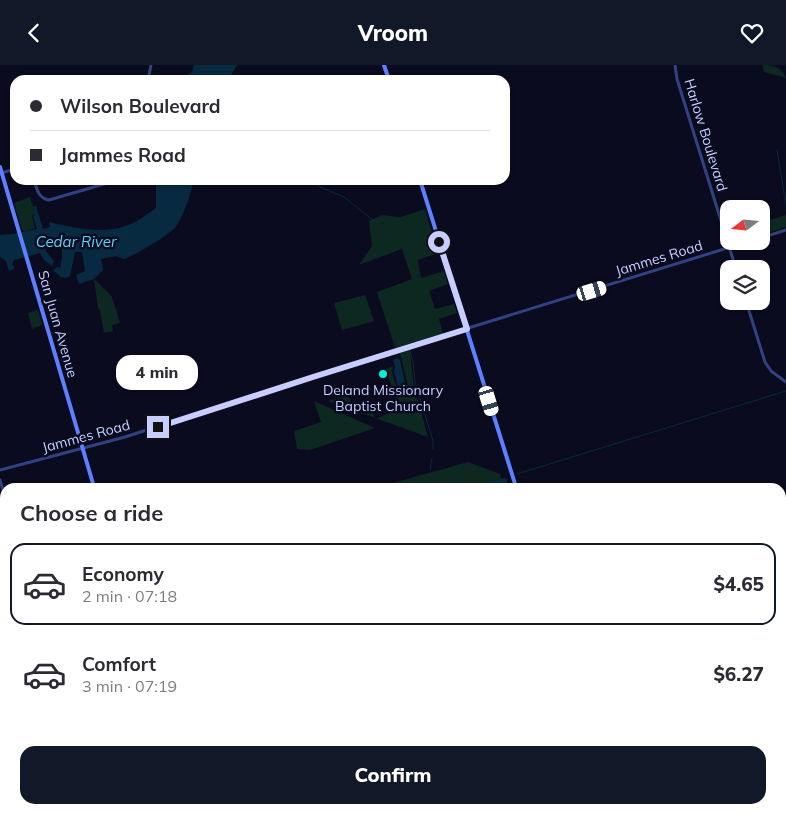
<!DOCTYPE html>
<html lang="en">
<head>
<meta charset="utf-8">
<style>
	:root { --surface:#fff; --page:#f2f2f3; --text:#2b2b33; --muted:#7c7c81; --line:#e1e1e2; --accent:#111827 }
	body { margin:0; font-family:Mulish,sans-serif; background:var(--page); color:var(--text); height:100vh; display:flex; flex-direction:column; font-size:19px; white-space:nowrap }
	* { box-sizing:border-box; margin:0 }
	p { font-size:16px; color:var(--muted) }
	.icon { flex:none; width:28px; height:28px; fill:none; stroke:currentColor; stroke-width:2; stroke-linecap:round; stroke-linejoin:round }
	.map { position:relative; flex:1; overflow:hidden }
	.panel { position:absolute; left:0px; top:418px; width:786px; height:331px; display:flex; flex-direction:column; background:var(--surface); border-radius:15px 15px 0 0; box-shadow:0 1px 4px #0004 }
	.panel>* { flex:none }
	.hud { position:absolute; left:10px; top:10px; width:500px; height:110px; border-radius:15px; box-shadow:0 1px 4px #0004; display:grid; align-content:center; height:110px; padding:0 20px; background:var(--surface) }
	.needle { width:32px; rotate:254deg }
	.buttons { position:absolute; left:720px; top:135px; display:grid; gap:10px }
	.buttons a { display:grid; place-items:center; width:50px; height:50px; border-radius:10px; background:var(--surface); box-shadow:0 1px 4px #0004; font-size:25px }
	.end { position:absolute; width:22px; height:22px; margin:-11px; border:6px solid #c7ceff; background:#111; box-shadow:0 0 0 2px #111 }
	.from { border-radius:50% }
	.bubble { position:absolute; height:35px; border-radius:15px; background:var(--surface); box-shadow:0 1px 4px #0004; font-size:16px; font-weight:800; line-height:35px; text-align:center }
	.car { position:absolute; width:15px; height:30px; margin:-15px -8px; border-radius:6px; box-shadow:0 0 4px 1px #0007; background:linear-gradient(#fff 24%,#345 0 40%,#fff 0 76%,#345 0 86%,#fff 0) }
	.hud b { display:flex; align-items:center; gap:18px; height:48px; font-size:19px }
	.hud b+b { border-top:1px solid var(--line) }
	.hud i { width:12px; height:12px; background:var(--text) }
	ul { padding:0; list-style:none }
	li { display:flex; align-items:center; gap:15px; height:82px; margin:0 10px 8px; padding:0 10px; border:2px solid transparent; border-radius:15px }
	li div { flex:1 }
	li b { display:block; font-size:19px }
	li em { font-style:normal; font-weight:800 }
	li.active { border-color:var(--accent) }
	li>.icon { width:45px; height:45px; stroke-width:1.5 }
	h2 { padding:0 20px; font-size:22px; line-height:60px }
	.button { display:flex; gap:10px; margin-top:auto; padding:10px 20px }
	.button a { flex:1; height:58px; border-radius:15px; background:var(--accent); color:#fff; font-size:20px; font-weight:800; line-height:58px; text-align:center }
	header { display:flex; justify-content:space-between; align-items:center; height:65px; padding:0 20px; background:var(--accent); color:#fff; font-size:22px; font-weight:800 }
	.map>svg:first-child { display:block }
</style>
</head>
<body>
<header><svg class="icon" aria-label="back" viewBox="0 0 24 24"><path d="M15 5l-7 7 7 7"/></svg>Vroom<svg class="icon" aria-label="heart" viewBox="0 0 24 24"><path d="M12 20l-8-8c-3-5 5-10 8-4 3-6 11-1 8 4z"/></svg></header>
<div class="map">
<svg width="786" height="748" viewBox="0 0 786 748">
	<rect width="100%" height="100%" fill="#0a0b1e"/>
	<g fill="#0d2821">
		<path d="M763,0C773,0 783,3 786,13L764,7Z"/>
		<polygon points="30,132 35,149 32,151 35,163 25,167 22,165 14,138"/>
		<polygon points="425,144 438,188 418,195 421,213 444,206 448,219 429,226 435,244 454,239 457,248 439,254 443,269 395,283 377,227 412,214 402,184 359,200 372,181 369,156 382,150 401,152"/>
		<polygon points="786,150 786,162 761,170 761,158"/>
		<polygon points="94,214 112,232 120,258 112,260 113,266 104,268 100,246 98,243"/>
		<polygon points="365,230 374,256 342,265 334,238"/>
		<polygon points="38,245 42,260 32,264 28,248"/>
		<polygon points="410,285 414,325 415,331 418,335 428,372 328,336 348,330 352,339 369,334 375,354 399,344 386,304 393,301 392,307 398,328 405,326 408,321 400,288"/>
		<polygon points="314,336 375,363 310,385 297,384 294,366 321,357"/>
		<polygon points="468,397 500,409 501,414 472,422 379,422"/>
		<polygon points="0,430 5,447 5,547 0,549"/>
	</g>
	<g fill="#072a40">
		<polygon points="194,0 237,0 228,15 187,15 188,9 192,7"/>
		<path d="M156,115H194C190,130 185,147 177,160C172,169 135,190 124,194L116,191L101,194L103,205L94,214L79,219L76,210L85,206L82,187H75L70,211L66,213L61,212L53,205L57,202L60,203L62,192V184L56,182L45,185L54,196L52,201L44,195L40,188L14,195L12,200L14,201V204L9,206L6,196L0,192V170L13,169L37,164L33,151L35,150L33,142L36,141L43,164L50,162L49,157C76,163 105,171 133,158C141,154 148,148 156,143Z"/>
		<polygon points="397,293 400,295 405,318 402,325 399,324 394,307 395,302 393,295"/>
		<polygon points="504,413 507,414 507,419 500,422 472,422"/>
	</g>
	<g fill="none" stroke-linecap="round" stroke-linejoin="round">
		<g stroke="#072a40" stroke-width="1">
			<polyline points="777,85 786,140"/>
			<polyline points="309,115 320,122 344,132 374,156"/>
			<polyline points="410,285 413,297 416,325 420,333 433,376 433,384"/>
			<polyline points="430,405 432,393"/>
			<polyline points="517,409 786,326"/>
		</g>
		<g stroke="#324181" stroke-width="3">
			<polyline points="675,0 677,14 736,204"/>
			<polyline points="148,15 151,0"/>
			<polyline points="1,108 15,104"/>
			<path d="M34,115C37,124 38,133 49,135L118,115"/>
			<polyline points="761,173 786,165"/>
			<polyline points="746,236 765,297 771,306 786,317"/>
			<polyline points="0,405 125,372 326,307 750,176"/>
			<polyline points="0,415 5,432"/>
			<polyline points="781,509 786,508"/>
			<polyline points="781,688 786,687"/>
			<polyline points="90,744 91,748"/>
			<polyline points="284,744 285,748"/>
			<polyline points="580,748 594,744"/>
		</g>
		<g stroke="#5e7fff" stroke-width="4">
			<polyline points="384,0 389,15"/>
			<polyline points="0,102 94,422"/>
			<polyline points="420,115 516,422"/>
			<polyline points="0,636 5,635"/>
			<polyline points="614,744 615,748"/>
			<polyline points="617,744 619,748"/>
		</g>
		<g stroke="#ff42c7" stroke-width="6">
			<polyline points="781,722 786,718"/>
			<polyline points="781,732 786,729"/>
			<polyline points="737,748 746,744"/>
			<polyline points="758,748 764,744"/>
		</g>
	</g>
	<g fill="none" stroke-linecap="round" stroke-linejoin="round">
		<polyline stroke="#c7ceff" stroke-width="6" points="158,362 313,312 467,264 439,177"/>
	</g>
	<circle fill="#00f2d4" stroke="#0a0b1e" stroke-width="2" cx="383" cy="309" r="5"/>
	<g text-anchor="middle" stroke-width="5" stroke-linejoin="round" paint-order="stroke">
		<g font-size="14" fill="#c7ceff" stroke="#0a0b1e">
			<text transform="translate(706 70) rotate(73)" y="5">Harlow Boulevard</text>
			<text transform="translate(659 193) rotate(-17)" y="5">Jammes Road</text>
			<text transform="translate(58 259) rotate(74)" y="5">San Juan Avenue</text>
			<text transform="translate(86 371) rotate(-15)" y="5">Jammes Road</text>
		</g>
		<g font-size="14" fill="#c7ceff" stroke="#0a0b1e">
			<text x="383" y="330">Deland Missionary<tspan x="383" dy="16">Baptist Church</tspan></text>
		</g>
		<g font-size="15" font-style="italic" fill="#55d7ff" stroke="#0a0b1e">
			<text x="76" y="182">Cedar River</text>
		</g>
	</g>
</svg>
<div class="buttons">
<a><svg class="needle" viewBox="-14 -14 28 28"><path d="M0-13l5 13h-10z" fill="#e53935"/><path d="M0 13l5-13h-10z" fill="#7c7c81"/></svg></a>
<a><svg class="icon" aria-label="layers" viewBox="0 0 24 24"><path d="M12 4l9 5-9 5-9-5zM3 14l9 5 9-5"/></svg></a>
</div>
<i class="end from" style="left:439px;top:177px"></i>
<i class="end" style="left:158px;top:362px"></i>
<div class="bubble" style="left:116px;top:290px;width:82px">4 min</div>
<i class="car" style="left:592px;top:226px;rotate:73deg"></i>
<i class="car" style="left:489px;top:336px;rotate:163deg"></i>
<div class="hud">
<b><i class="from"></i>Wilson Boulevard</b>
<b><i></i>Jammes Road</b>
</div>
<section class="panel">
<h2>Choose a ride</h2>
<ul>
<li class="active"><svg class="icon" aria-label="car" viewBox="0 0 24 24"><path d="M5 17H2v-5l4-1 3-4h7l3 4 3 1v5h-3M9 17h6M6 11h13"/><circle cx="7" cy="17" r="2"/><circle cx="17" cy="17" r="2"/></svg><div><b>Economy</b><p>2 min · 07:18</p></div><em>$4.65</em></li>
<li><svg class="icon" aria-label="car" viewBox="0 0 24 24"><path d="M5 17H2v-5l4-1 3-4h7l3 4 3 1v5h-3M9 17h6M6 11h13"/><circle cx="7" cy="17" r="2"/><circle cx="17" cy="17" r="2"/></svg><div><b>Comfort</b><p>3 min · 07:19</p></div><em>$6.27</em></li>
</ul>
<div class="button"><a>Confirm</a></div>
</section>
</div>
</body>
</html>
